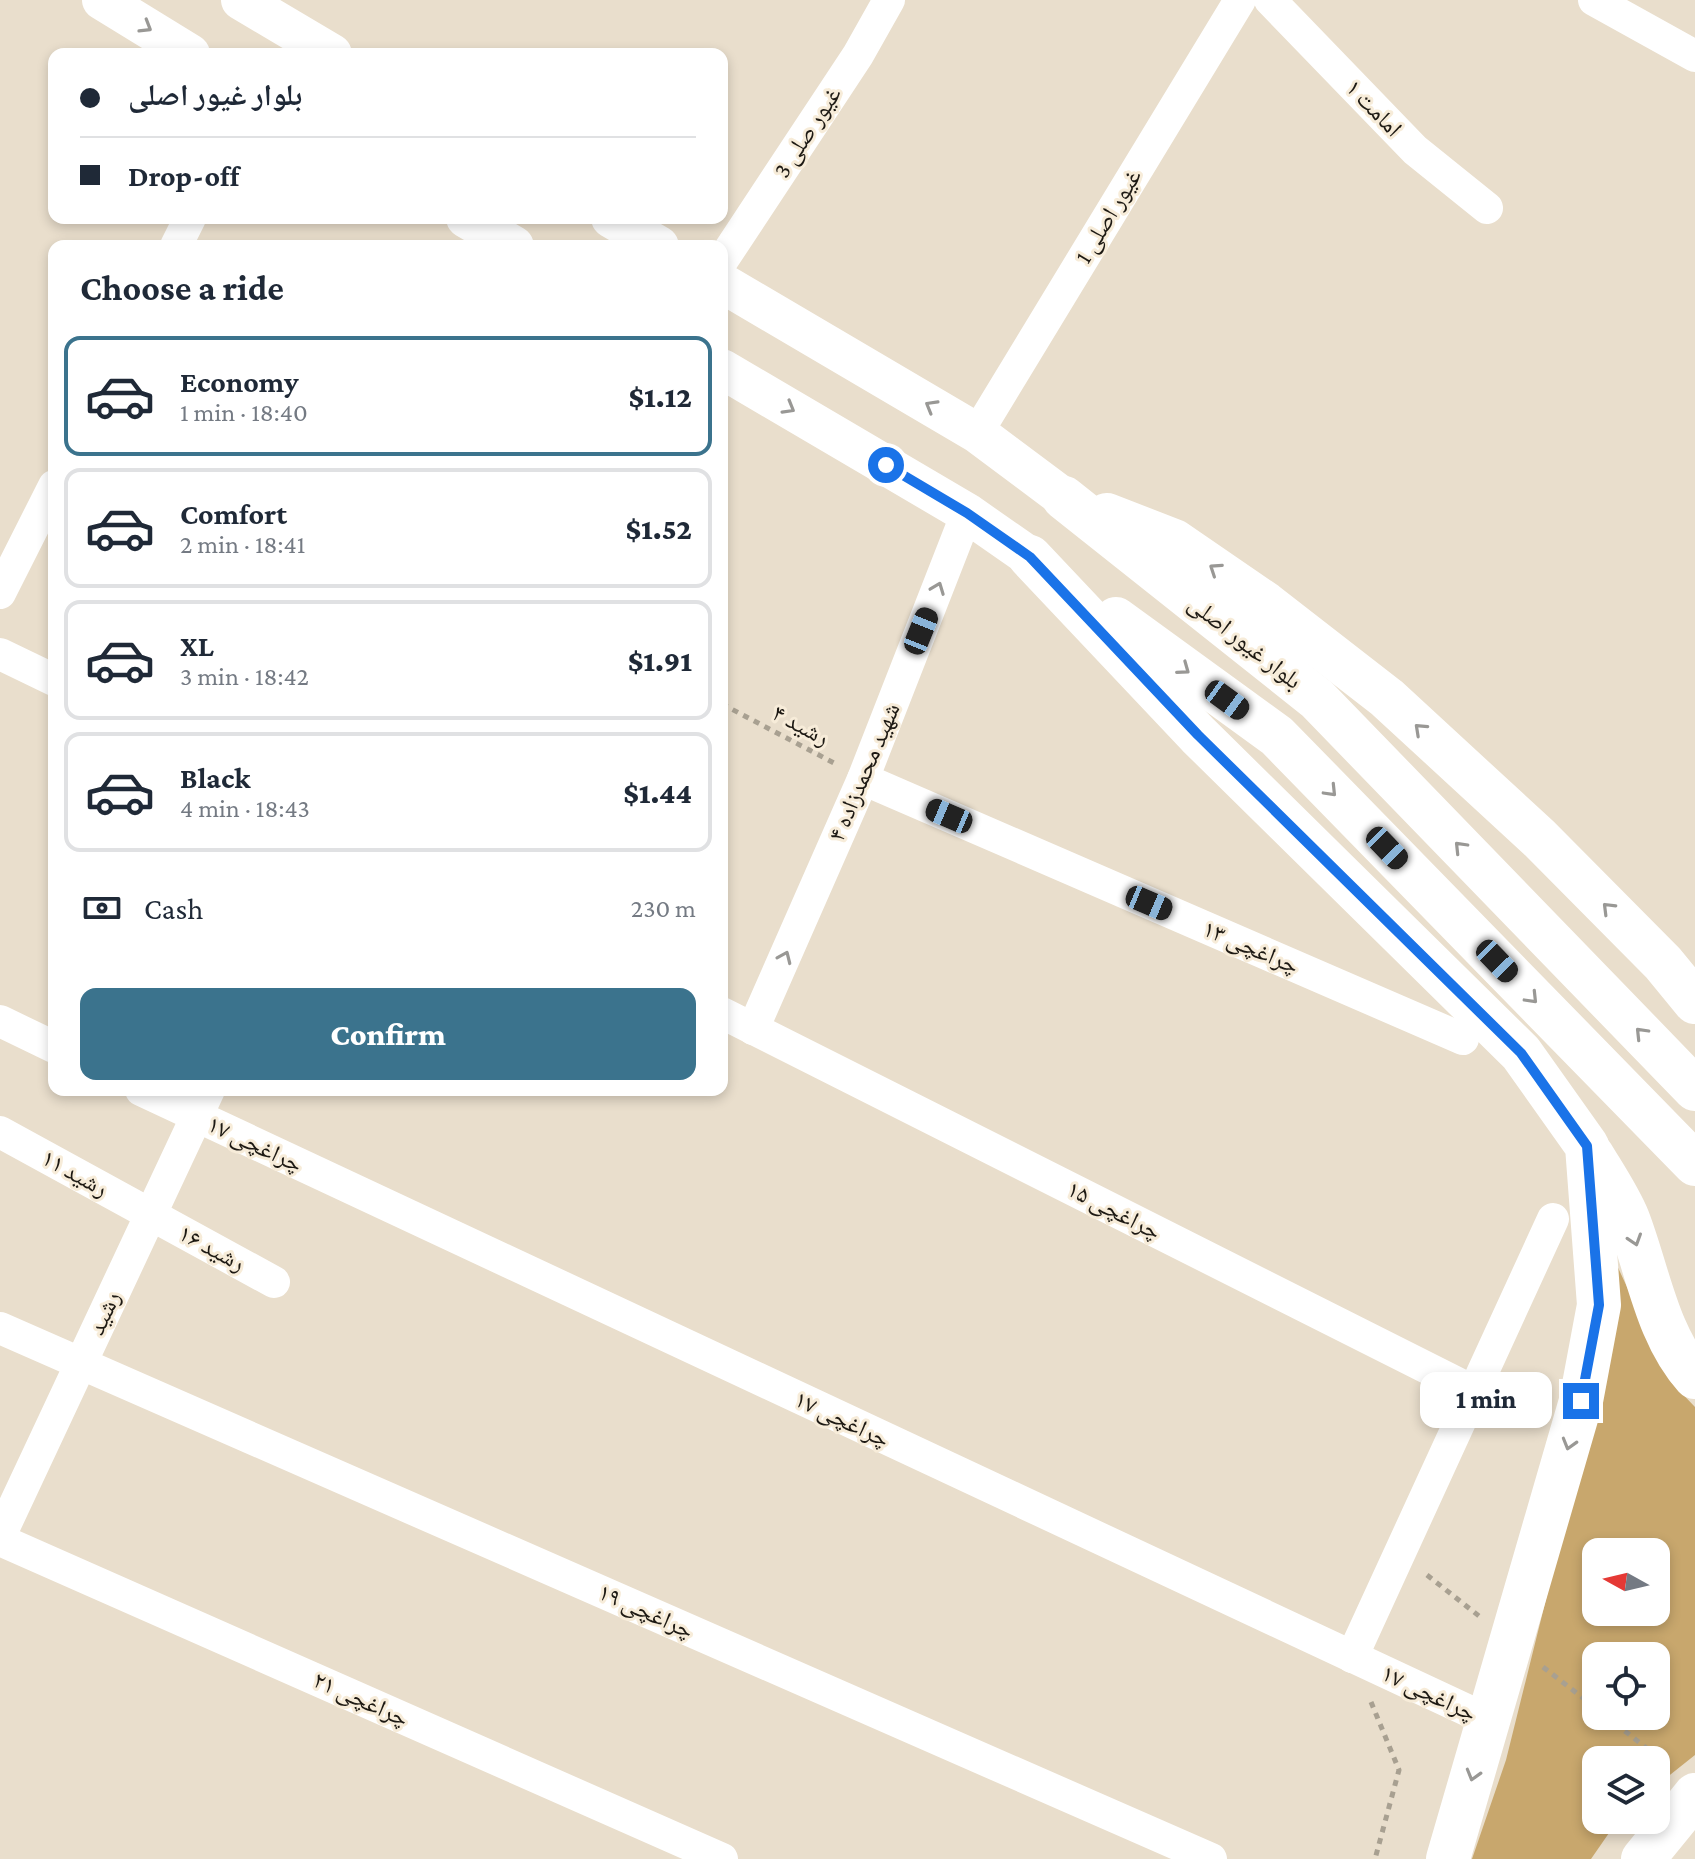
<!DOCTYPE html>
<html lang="en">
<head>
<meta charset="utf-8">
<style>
	:root { --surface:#fff; --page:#f6f6f7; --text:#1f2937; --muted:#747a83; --line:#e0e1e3; --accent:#3b738d }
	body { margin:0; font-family:"Crimson Pro","Noto Naskh Arabic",serif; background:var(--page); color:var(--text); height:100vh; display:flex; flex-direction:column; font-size:30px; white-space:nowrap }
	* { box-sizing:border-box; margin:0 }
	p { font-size:26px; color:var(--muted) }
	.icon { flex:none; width:44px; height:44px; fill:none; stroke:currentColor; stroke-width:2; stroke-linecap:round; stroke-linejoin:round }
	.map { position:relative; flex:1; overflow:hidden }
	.details { position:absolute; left:48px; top:240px; width:680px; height:856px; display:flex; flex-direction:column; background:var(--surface); border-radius:16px; box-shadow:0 4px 12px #0003 }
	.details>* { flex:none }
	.top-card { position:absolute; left:48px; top:48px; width:680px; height:176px; border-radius:16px; box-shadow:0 4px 12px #0003; display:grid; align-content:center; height:176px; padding:0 32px; background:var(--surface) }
	.needle { width:52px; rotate:278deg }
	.buttons { position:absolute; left:1582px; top:1538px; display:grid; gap:16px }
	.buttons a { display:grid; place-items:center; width:88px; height:88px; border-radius:16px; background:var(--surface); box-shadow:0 4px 12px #0003; font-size:40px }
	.end { position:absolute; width:36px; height:36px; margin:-18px; border:10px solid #1a73e8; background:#fff; box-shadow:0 0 0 4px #fff }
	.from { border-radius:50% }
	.bubble { position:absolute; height:56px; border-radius:16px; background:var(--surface); box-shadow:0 4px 12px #0003; font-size:26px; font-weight:800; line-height:56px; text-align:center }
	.car { position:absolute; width:24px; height:48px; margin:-24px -12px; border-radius:10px; box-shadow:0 0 6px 2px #0007; background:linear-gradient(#222 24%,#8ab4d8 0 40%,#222 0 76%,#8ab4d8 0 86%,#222 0) }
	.top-card b { display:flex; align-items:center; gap:28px; height:76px; font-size:30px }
	.top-card b+b { border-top:2px solid var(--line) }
	.top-card i { width:20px; height:20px; background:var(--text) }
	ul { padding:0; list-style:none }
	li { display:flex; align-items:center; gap:24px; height:120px; margin:0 16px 12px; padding:0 16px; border:4px solid var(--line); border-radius:16px }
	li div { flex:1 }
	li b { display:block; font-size:30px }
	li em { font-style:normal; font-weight:800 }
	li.on { border-color:var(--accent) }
	li>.icon { width:72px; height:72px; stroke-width:1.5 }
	h2 { padding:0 32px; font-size:36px; line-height:96px }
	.pay { display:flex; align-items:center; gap:20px; height:88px; padding:0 32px; font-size:30px }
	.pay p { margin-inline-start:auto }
	.primary-button { display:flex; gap:16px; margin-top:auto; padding:16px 32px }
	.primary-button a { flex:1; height:92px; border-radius:16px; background:var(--accent); color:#fff; font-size:32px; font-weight:800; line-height:92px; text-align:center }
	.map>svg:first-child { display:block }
</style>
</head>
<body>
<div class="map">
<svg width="1695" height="1859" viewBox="0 0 1695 1859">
	<rect width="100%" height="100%" fill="#e9decc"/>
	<path fill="#c8a76d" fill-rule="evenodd" d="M1608,1246L1671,1382L1695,1407V1755L1656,1786V1760H1596V1820H1618L1591,1859H1472L1506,1760L1608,1350ZM1596,1552H1656V1612H1596ZM1596,1656H1656V1716H1596Z"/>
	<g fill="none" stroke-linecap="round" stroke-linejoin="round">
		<g stroke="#a8a091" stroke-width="5" stroke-dasharray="6 6" stroke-linecap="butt">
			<polyline points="722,704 834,763"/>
			<polyline points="1427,1575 1479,1616"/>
			<polyline points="1543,1667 1596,1708"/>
			<polyline points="1371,1702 1399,1770 1375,1859"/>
			<polyline points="1606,1716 1669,1766"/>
		</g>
		<g stroke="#fff" stroke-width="32">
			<polyline points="1270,0 1415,150 1487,208"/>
			<polyline points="1594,0 1695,56"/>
			<polyline points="176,246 190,218"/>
			<polyline points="722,261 858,55 889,0"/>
			<polyline points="977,433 1240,0"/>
			<polyline points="0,593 54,486"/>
			<polyline points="0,654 54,680"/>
			<polyline points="863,779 1463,1039"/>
			<polyline points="722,1013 1475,1392"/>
			<polyline points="0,1021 54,1047"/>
			<polyline points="753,1029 863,779 967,513"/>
			<polyline points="141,1090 1488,1720"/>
			<polyline points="0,1132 274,1282"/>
			<polyline points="0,1328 1211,1859"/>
			<polyline points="0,1536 209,1090"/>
			<polyline points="0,1540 722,1859"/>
			<polyline points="1352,1657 1553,1219"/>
		</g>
		<g stroke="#fff" stroke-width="40">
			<polyline points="102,0 190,54"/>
			<polyline points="241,0 332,54"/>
			<polyline points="466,218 514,246"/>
			<polyline points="611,218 659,246"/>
			<polyline points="722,283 977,433 1064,498"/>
			<polyline points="722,369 967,513 1030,557"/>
		</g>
		<g stroke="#fff" stroke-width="44">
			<polyline points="1064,498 1317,699 1695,1089"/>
			<polyline points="1107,515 1174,541 1266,604 1387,698 1539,838 1663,963 1695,1002"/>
			<polyline points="1030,557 1198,735 1521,1053 1587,1146 1599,1305 1581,1401 1448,1859"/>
			<polyline points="1116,619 1277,736 1695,1164"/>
			<path d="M1592,1155C1604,1175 1619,1197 1628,1219C1648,1271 1657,1335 1695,1377"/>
			<polyline points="1643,1859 1695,1795"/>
		</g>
	</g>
	<defs><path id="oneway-chevron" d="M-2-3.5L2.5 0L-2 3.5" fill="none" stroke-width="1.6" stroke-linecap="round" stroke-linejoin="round" transform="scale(2)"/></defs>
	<g stroke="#999895">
		<use href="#oneway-chevron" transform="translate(146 27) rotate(31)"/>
		<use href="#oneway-chevron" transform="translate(931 406) rotate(-150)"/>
		<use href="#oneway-chevron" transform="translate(789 408) rotate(30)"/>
		<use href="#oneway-chevron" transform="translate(1215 569) rotate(-146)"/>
		<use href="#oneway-chevron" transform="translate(938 588) rotate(-69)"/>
		<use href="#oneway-chevron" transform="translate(1184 669) rotate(36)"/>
		<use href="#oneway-chevron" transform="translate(1420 729) rotate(-137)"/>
		<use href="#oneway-chevron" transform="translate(1331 791) rotate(46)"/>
		<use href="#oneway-chevron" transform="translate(1460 847) rotate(-134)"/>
		<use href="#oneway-chevron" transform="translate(1608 908) rotate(-135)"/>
		<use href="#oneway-chevron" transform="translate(785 957) rotate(-66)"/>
		<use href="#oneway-chevron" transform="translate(1532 998) rotate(46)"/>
		<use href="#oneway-chevron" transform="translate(1641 1033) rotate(-134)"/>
		<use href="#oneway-chevron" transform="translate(1635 1240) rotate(72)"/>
		<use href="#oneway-chevron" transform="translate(1569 1444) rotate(106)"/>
		<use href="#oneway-chevron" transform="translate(1473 1775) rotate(106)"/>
	</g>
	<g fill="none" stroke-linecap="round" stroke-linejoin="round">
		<polyline stroke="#1a73e8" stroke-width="10" points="886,465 967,513 1030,557 1198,735 1521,1053 1587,1146 1599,1305 1581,1401"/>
	</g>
	<g text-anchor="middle" stroke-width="6" stroke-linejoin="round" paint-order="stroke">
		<g font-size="24" fill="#1d1913" stroke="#f7ecd9">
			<text transform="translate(1374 108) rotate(46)" y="8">امامت ۱</text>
			<text transform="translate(807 132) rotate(-57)" y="8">غیور صلی 3</text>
			<text transform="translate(1108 216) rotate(-59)" y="8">غیور اصلی 1</text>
			<text transform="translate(1245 642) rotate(38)" y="8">بلوار غیور اصلی</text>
			<text transform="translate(801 725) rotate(28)" y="8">رشید ۴</text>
			<text transform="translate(864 772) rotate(-67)" y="8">شهید محمدزاده ۴</text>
			<text transform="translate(1251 947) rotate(23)" y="8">چراغچی ۱۳</text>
			<text transform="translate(255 1144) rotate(25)" y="8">چراغچی ۱۷</text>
			<text transform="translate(75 1173) rotate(29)" y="8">رشید ۱۱</text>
			<text transform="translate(1114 1210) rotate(27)" y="8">چراغچی ۱۵</text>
			<text transform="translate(212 1248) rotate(28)" y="8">رشید ۱۶</text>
			<text transform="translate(104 1313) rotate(-65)" y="8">رشید</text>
			<text transform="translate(842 1419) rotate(25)" y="8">چراغچی ۱۷</text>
			<text transform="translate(646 1611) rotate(24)" y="8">چراغچی ۱۹</text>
			<text transform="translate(1429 1693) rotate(25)" y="8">چراغچی ۱۷</text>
			<text transform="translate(361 1699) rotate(24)" y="8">چراغچی ۲۱</text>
		</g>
	</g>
</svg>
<div class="buttons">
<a><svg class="needle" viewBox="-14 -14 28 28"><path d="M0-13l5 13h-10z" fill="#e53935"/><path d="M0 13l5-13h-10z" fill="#747a83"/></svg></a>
<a><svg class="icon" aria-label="locate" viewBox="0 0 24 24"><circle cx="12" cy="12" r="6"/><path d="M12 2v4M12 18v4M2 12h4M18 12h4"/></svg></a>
<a><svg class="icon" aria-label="layers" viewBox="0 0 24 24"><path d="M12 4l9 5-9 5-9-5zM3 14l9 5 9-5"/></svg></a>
</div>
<i class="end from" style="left:886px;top:465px"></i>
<i class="end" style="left:1581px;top:1401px"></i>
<div class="bubble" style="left:1420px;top:1372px;width:132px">1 min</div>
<i class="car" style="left:921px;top:631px;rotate:22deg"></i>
<i class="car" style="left:1227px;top:700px;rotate:126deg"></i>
<i class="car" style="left:949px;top:816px;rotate:293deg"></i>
<i class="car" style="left:1387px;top:848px;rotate:136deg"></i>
<i class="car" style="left:1149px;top:903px;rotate:113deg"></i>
<i class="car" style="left:1497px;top:961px;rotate:136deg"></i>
<div class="top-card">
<b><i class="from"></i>بلوار غیور اصلی</b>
<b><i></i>Drop-off</b>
</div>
<section class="details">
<h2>Choose a ride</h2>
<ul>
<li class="on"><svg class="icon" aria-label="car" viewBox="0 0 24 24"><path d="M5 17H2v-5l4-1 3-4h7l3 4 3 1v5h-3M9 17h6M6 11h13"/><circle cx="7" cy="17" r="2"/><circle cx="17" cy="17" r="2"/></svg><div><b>Economy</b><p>1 min · 18:40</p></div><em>$1.12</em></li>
<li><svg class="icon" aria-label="car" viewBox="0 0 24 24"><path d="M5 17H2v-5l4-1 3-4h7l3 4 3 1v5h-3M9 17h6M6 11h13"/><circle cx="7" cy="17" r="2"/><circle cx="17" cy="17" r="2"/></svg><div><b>Comfort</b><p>2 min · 18:41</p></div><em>$1.52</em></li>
<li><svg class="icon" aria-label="car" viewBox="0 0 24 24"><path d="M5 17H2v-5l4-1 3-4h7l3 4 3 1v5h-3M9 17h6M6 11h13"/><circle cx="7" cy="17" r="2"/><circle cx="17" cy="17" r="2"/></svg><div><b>XL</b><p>3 min · 18:42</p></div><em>$1.91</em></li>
<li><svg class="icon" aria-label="car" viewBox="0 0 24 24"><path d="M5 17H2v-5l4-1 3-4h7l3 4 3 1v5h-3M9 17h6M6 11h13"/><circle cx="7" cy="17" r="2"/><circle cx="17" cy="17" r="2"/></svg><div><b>Black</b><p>4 min · 18:43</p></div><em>$1.44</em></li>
</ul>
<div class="pay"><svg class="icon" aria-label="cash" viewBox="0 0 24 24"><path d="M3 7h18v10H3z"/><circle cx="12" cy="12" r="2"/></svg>Cash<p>230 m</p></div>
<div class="primary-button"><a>Confirm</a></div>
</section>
</div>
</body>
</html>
